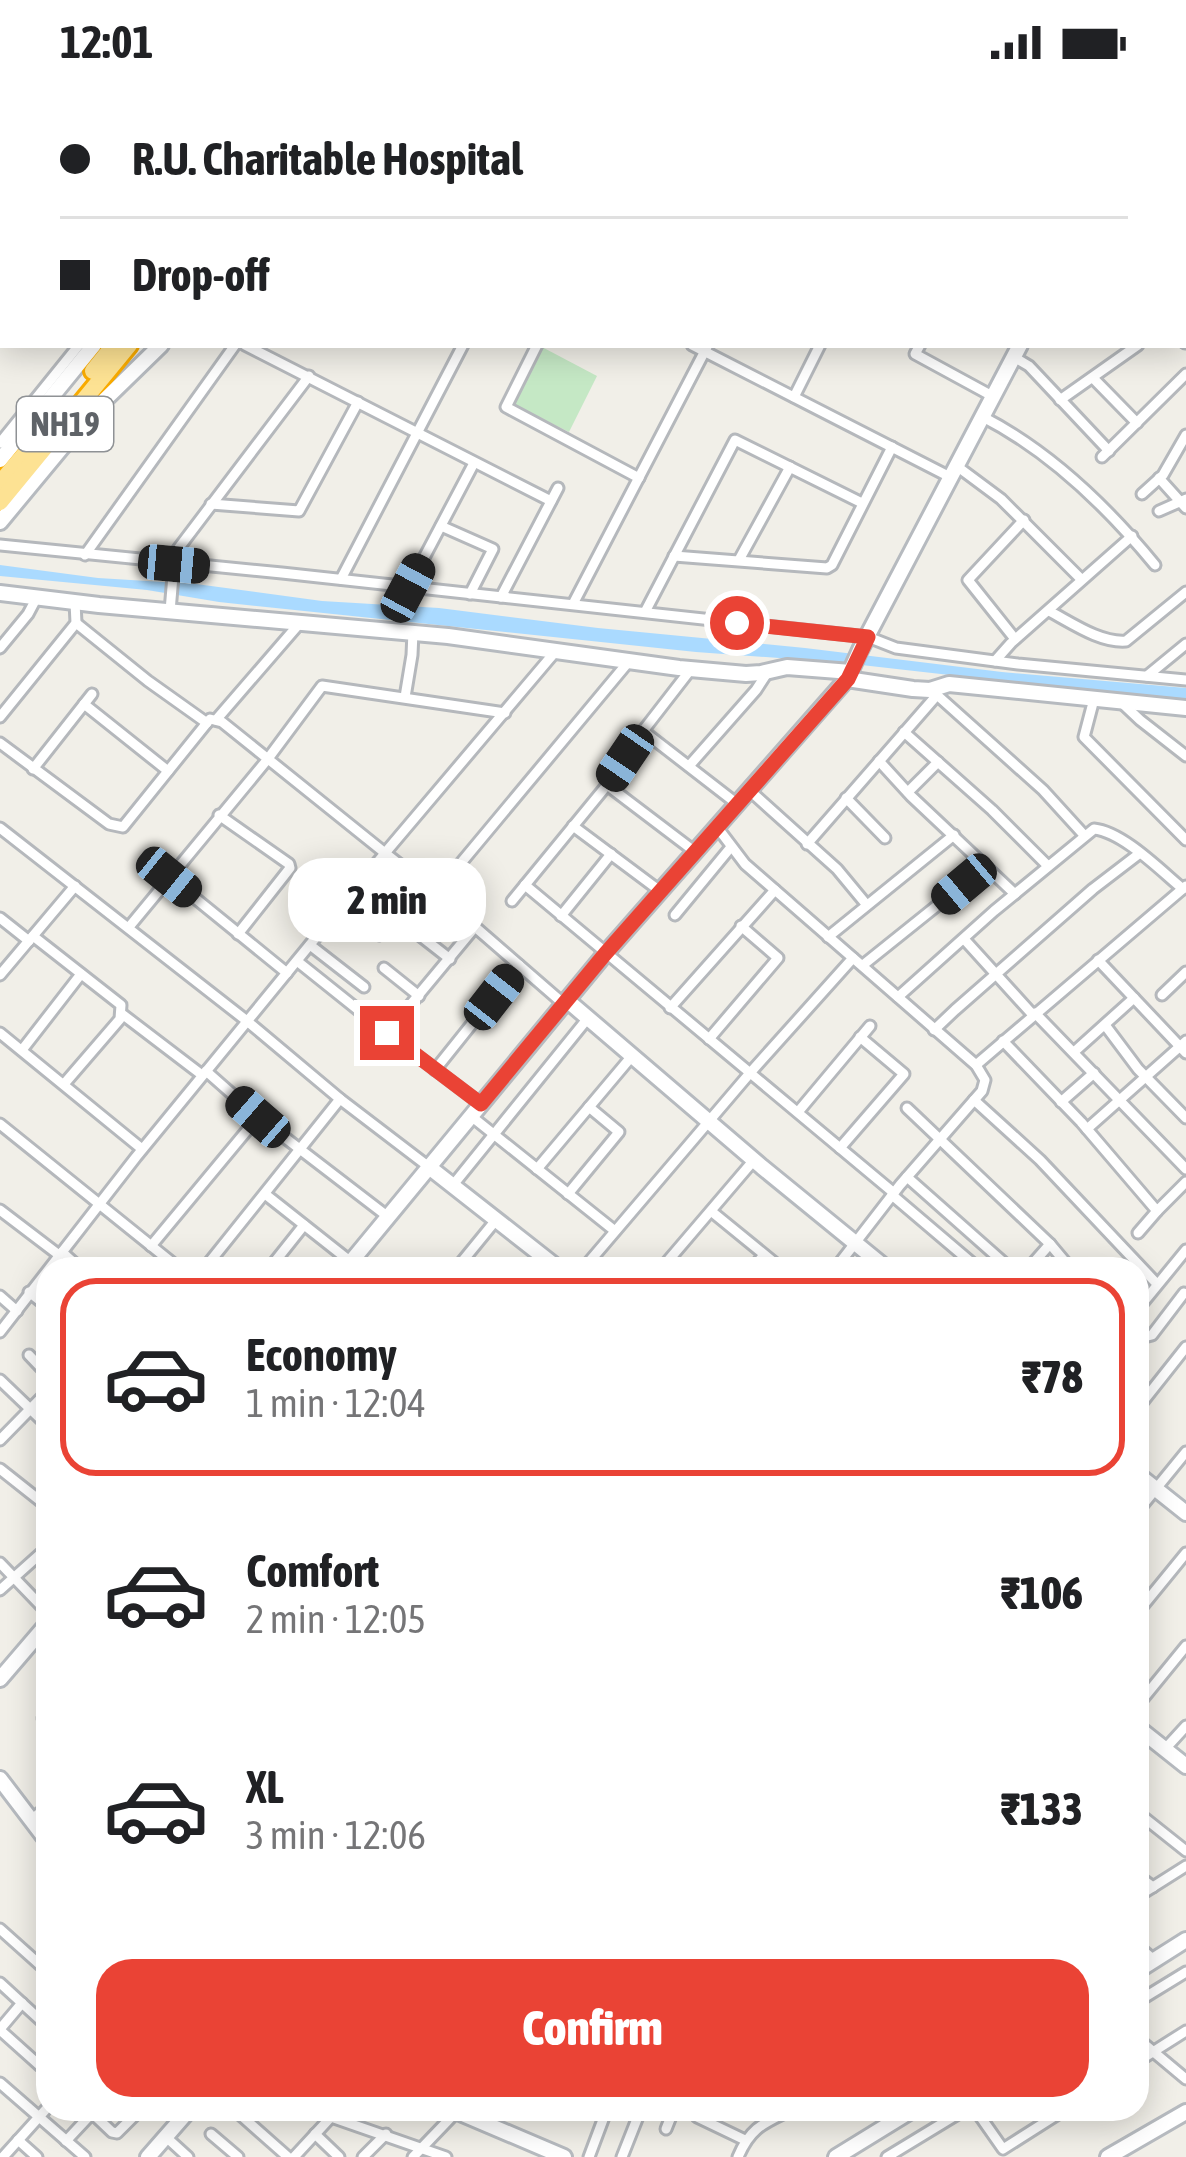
<!DOCTYPE html>
<html lang="en">
<head>
<meta charset="utf-8">
<style>
	:root { --surface:#fff; --page:#f6f6f6; --text:#202124; --muted:#757577; --line:#e0e0e0; --accent:#ea4335 }
	body { margin:0; font-family:"Asap Condensed",sans-serif; background:var(--page); color:var(--text); height:100vh; display:flex; flex-direction:column; font-size:45px; white-space:nowrap }
	* { box-sizing:border-box; margin:0 }
	p { font-size:39px; color:var(--muted) }
	.icon { flex:none; width:66px; height:66px; fill:none; stroke:currentColor; stroke-width:2; stroke-linecap:round; stroke-linejoin:round }
	.map { position:relative; flex:1; overflow:hidden }
	.details { position:absolute; left:36px; top:1173px; width:1113px; height:864px; display:flex; flex-direction:column; background:var(--surface); border-radius:36px; box-shadow:0 6px 30px #0003 }
	.details>* { flex:none }
	.guide { position:absolute; left:0px; top:0px; width:1188px; height:264px; box-shadow:0 6px 30px #0003; display:grid; align-content:center; height:264px; padding:0 60px; background:var(--surface) }
	.end { position:absolute; width:54px; height:54px; margin:-27px; border:15px solid #ea4335; background:#fff; box-shadow:0 0 0 6px #fff }
	.from { border-radius:50% }
	.bubble { position:absolute; height:84px; border-radius:36px; background:var(--surface); box-shadow:0 6px 30px #0003; font-size:39px; font-weight:800; line-height:84px; text-align:center }
	.car { position:absolute; width:36px; height:72px; margin:-36px -18px; border-radius:15px; box-shadow:0 0 9px 3px #0007; background:linear-gradient(#222 24%,#8ab4d8 0 40%,#222 0 76%,#8ab4d8 0 86%,#222 0) }
	.guide b { display:flex; align-items:center; gap:42px; height:114px; font-size:45px }
	.guide b+b { border-top:3px solid var(--line) }
	.guide i { width:30px; height:30px; background:var(--text) }
	ul { padding:21px 0 0; list-style:none }
	li { display:flex; align-items:center; gap:36px; height:198px; margin:0 24px 18px; padding:0 36px; border:6px solid transparent; border-radius:36px }
	li div { flex:1 }
	li b { display:block; font-size:45px }
	li em { font-style:normal; font-weight:800 }
	li.selected { border-color:var(--accent) }
	li>.icon { width:108px; height:108px; stroke-width:1.5 }
	.cta { display:flex; gap:24px; margin-top:auto; padding:24px 60px }
	.cta a { flex:1; height:138px; border-radius:36px; background:var(--accent); color:#fff; font-size:48px; font-weight:800; line-height:138px; text-align:center }
	.status { display:flex; justify-content:space-between; align-items:center; height:84px; padding:0 60px; background:var(--surface); direction:ltr }
	.status svg { height:33px; fill:currentColor }
	.map>svg:first-child { display:block }
</style>
</head>
<body>
<div class="status"><b>12:01</b><svg viewBox="0 0 49 12"><path d="M0 12V9h3v3zM5 12V6h3v6zM10 12V3h3v9zM15 12V0h3v12zM26 1h20v11H26zM47 4h2v5h-2z"/></svg></div>
<div class="map">
<svg width="1186" height="2073" viewBox="0 0 1186 2073">
	<rect width="100%" height="100%" fill="#f1efe8"/>
	<polygon fill="#c5e8c5" points="542,263 597,292 569,348 514,321"/>
	<polygon fill="#aadaff" points="0,481 98,494 196,500 322,517 439,524 598,544 805,564 1002,588 1186,604 1186,618 835,578 696,568 219,518 147,506 0,492"/>
	<g fill="none" stroke-linecap="round" stroke-linejoin="round">
		<g stroke="#b5b8bc" stroke-width="15">
			<g id="street">
				<polyline points="641,0 647,3"/>
				<polyline points="983,0 991,3"/>
				<polyline points="427,3 429,0"/>
				<polyline points="600,3 602,0"/>
				<polyline points="675,3 676,0"/>
				<polyline points="840,3 841,0"/>
				<polyline points="914,3 916,0"/>
				<polyline points="1185,112 1186,110"/>
				<polyline points="0,137 3,139"/>
				<polyline points="1185,187 1186,187"/>
				<polyline points="0,220 3,222"/>
				<polyline points="0,244 3,240"/>
				<polyline points="1185,259 1186,259"/>
				<polyline points="245,261 551,417"/>
				<polyline points="537,261 506,323 639,394"/>
				<polyline points="692,261 952,394"/>
				<polyline points="920,261 915,270 994,313"/>
				<polyline points="1014,273 1029,282 1109,367"/>
				<polyline points="1093,294 1137,339"/>
				<polyline points="794,313 820,261"/>
				<polyline points="1060,316 1138,261"/>
				<path d="M983,333C1049,367 1109,425 1155,481"/>
				<polyline points="0,359 79,261"/>
				<polyline points="1102,373 1186,290"/>
				<polyline points="958,383 1001,415 1081,495"/>
				<polyline points="1159,394 1186,424"/>
				<polyline points="1142,410 1163,391 1186,351"/>
				<polyline points="211,420 299,427 358,318"/>
				<polyline points="1159,427 1186,415"/>
				<polyline points="441,442 493,465 470,510"/>
				<polyline points="0,461 282,489 868,553 896,564 1018,580 1186,596"/>
				<polyline points="85,471 235,261"/>
				<polyline points="674,472 827,484 832,481 892,363"/>
				<polyline points="739,476 790,383"/>
				<polyline points="341,495 463,261"/>
				<polyline points="408,504 474,379"/>
				<polyline points="501,513 558,404"/>
				<polyline points="573,520 708,261"/>
				<polyline points="170,527 174,480 178,465 309,292"/>
				<path d="M1049,527C1072,539 1100,559 1126,557L1186,508"/>
				<polyline points="645,528 735,356 862,419"/>
				<polyline points="76,539 148,597 207,639"/>
				<polyline points="1015,555 968,496 1024,436"/>
				<polyline points="0,564 28,530 37,513"/>
				<polyline points="555,568 385,769 436,809 565,921"/>
				<polyline points="995,577 1011,559 1132,452"/>
				<polyline points="1147,592 1186,560"/>
				<polyline points="937,611 1043,706 1084,751"/>
				<polyline points="405,613 412,571 413,548"/>
				<polyline points="1094,615 1084,653 1186,756"/>
				<polyline points="1122,619 1140,636 1186,672"/>
				<polyline points="84,620 168,687"/>
				<polyline points="0,633 76,539 75,518"/>
				<polyline points="216,636 299,540"/>
				<polyline points="643,647 736,719"/>
				<polyline points="904,648 992,726 1048,782"/>
				<polyline points="0,659 109,740 123,743 210,635 222,638 385,769 136,1073 0,1248"/>
				<polyline points="879,677 911,712 1015,810"/>
				<polyline points="689,682 756,606 769,586"/>
				<polyline points="33,685 92,610"/>
				<polyline points="607,701 694,767"/>
				<polyline points="748,705 837,785 866,820"/>
				<polyline points="908,708 938,678"/>
				<polyline points="846,714 885,754"/>
				<polyline points="219,731 289,780 290,784 238,850"/>
				<polyline points="573,742 660,807"/>
				<polyline points="717,743 745,780 976,981 985,996 982,1007 900,1101 835,1185"/>
				<polyline points="0,744 247,937 340,1015 429,1083"/>
				<polyline points="807,760 937,611 935,604"/>
				<polyline points="169,793 287,889"/>
				<polyline points="525,801 894,1109"/>
				<polyline points="436,809 630,576"/>
				<polyline points="512,817 607,701 643,647 691,585"/>
				<polyline points="341,823 379,851"/>
				<polyline points="675,831 731,763"/>
				<polyline points="561,832 611,770"/>
				<polyline points="0,834 29,857"/>
				<polyline points="129,843 267,676 322,602 505,629"/>
				<polyline points="475,843 387,949 481,1020"/>
				<polyline points="413,846 450,875"/>
				<polyline points="33,852 121,921 120,935 64,1000"/>
				<polyline points="828,853 954,751"/>
				<polyline points="964,855 1033,931"/>
				<polyline points="310,861 364,903"/>
				<polyline points="1098,876 1186,969"/>
				<polyline points="297,877 387,949"/>
				<polyline points="863,881 964,800 983,779"/>
				<polyline points="384,884 419,912"/>
				<polyline points="0,891 75,802"/>
				<polyline points="1162,911 1186,888"/>
				<path d="M898,913L994,827L1094,745C1123,748 1160,786 1183,805"/>
				<polyline points="670,924 775,806"/>
				<polyline points="1035,929 1186,1085"/>
				<polyline points="122,930 202,991"/>
				<polyline points="1105,941 1138,985 1186,1034"/>
				<polyline points="934,946 955,926 1093,805 1140,769"/>
				<polyline points="0,949 142,1065"/>
				<polyline points="709,955 778,874 741,842"/>
				<polyline points="1003,957 1081,1038 1157,1127 1186,1098"/>
				<polyline points="22,966 81,890"/>
				<polyline points="1074,968 1134,914"/>
				<polyline points="976,981 1186,802"/>
				<polyline points="435,986 519,881"/>
				<polyline points="206,987 258,1033 387,1132"/>
				<polyline points="974,1016 1040,1076 1157,1200"/>
				<polyline points="1061,1018 1094,989"/>
				<polyline points="907,1024 1050,1160 1071,1185"/>
				<polyline points="798,1028 870,942"/>
				<polyline points="471,1032 615,1147"/>
				<polyline points="0,1040 180,1185"/>
				<polyline points="1087,1045 1186,957"/>
				<polyline points="840,1064 904,990 860,953"/>
				<polyline points="537,1085 632,972"/>
				<polyline points="907,1093 1011,1185"/>
				<polyline points="453,1101 588,934"/>
				<polyline points="265,1110 351,1178"/>
				<polyline points="568,1110 619,1048 589,1023"/>
				<polyline points="892,1111 979,1185"/>
				<polyline points="0,1126 59,1171"/>
				<polyline points="711,1127 782,1185"/>
				<polyline points="1138,1149 1157,1127"/>
				<polyline points="151,1162 258,1033"/>
				<polyline points="62,1168 81,1185"/>
				<polyline points="204,1185 340,1015"/>
				<polyline points="269,1185 304,1141"/>
				<polyline points="456,1185 496,1136"/>
				<polyline points="583,1185 750,989 853,874"/>
				<polyline points="661,1185 754,1076"/>
				<polyline points="752,1185 764,1171"/>
				<polyline points="1028,1185 1050,1160"/>
				<polyline points="29,1208 48,1223"/>
				<polyline points="0,1212 17,1227"/>
				<polyline points="1137,1226 1186,1166"/>
				<polyline points="1137,1248 1144,1253 1152,1251 1184,1209"/>
				<polyline points="29,1271 48,1291"/>
				<polyline points="0,1296 48,1342"/>
				<polyline points="1137,1325 1186,1263"/>
				<polyline points="0,1356 48,1307"/>
				<polyline points="0,1385 48,1423"/>
				<polyline points="1137,1428 1186,1368"/>
				<polyline points="0,1479 48,1529"/>
				<polyline points="0,1506 48,1463"/>
				<polyline points="1137,1529 1186,1469"/>
				<polyline points="1137,1622 1186,1562"/>
				<polyline points="43,1634 48,1641"/>
				<polyline points="1165,1665 1186,1642"/>
				<polyline points="1137,1728 1186,1767"/>
				<polyline points="31,1736 48,1722"/>
				<polyline points="1137,1791 1153,1803"/>
				<polyline points="1137,1813 1186,1782"/>
				<polyline points="0,1845 48,1888"/>
				<polyline points="1137,1861 1154,1876"/>
				<polyline points="0,1899 48,1943"/>
				<polyline points="1137,1918 1186,1888"/>
				<polyline points="0,1945 22,1919"/>
				<polyline points="0,1946 48,1989"/>
				<polyline points="1137,1954 1186,1995"/>
				<polyline points="1137,1978 1186,1947"/>
				<polyline points="0,1999 85,2073"/>
				<polyline points="693,2025 697,2033 745,2056"/>
				<polyline points="975,2025 1003,2065 1066,2025"/>
				<polyline points="237,2028 288,2073"/>
				<polyline points="92,2029 112,2048 117,2049 136,2030 137,2025"/>
				<polyline points="331,2033 446,2073"/>
				<polyline points="666,2045 674,2025"/>
				<polyline points="211,2050 238,2073"/>
				<polyline points="315,2050 339,2073"/>
				<polyline points="166,2053 188,2073"/>
				<polyline points="18,2056 37,2073"/>
				<polyline points="66,2057 95,2026"/>
				<polyline points="3,2073 48,2023"/>
				<polyline points="294,2073 331,2033 313,2025"/>
				<polyline points="363,2073 386,2050"/>
				<polyline points="413,2073 459,2025"/>
				<polyline points="589,2073 607,2025"/>
				<polyline points="622,2073 641,2025"/>
				<path d="M738,2073C751,2042 765,2039 793,2025"/>
				<polyline points="887,2073 966,2025"/>
			</g>
		</g>
		<g stroke="#b6babf" stroke-width="20">
			<g id="secondary">
				<polyline points="299,3 302,0"/>
				<polyline points="375,3 377,0"/>
				<polyline points="1152,3 1153,0"/>
				<polyline points="0,376 94,261"/>
				<polyline points="0,438 87,333 161,261"/>
				<polyline points="0,509 99,521 448,552 679,584 746,590 761,589 787,583 851,588"/>
				<polyline points="847,595 913,605 930,606 949,600 1186,624"/>
				<polyline points="568,917 762,1083 887,1185"/>
				<polyline points="429,1083 559,1185"/>
				<polyline points="345,1185 605,870 847,595 860,566 1020,261"/>
				<polyline points="1137,1390 1186,1429"/>
				<polyline points="0,1595 48,1539"/>
				<polyline points="1137,1643 1186,1682"/>
				<polyline points="0,1695 48,1758"/>
				<polyline points="1137,1887 1186,1856"/>
				<polyline points="451,2025 564,2073"/>
				<polyline points="148,2073 190,2025"/>
				<polyline points="836,2073 914,2025"/>
				<polyline points="1108,2073 1186,2028"/>
			</g>
		</g>
		<g stroke="#f9ab00" stroke-width="22">
			<g id="highway">
				<polyline points="311,3 313,0"/>
				<polyline points="339,3 342,0"/>
				<polyline points="362,3 364,0"/>
				<polyline points="93,287 114,261"/>
				<polyline points="0,399 46,345"/>
				<polyline points="0,418 129,261"/>
			</g>
		</g>
		<use href="#street" stroke="#fff" stroke-width="9"/>
		<use href="#secondary" stroke="#fff" stroke-width="14"/>
		<use href="#highway" stroke="#fde293" stroke-width="16"/>
	</g>
	<g fill="none" stroke-linecap="round" stroke-linejoin="round">
		<polyline stroke="#ea4335" stroke-width="15" points="387,949 481,1020 605,870 848,595 868,553 737,539"/>
	</g>
	<g text-anchor="middle" stroke-width="10" stroke-linejoin="round" paint-order="stroke">
		<rect fill="#fff" stroke="#8f9295" stroke-width="3" x="17" y="313" width="96" height="54" rx="9"/>
		<g font-size="33" font-weight="bold" fill="#5f6368">
			<text x="65" y="352">NH19</text>
		</g>
	</g>
</svg>
<i class="end from" style="left:737px;top:539px"></i>
<i class="end" style="left:387px;top:949px"></i>
<div class="bubble" style="left:288px;top:774px;width:198px">2 min</div>
<i class="car" style="left:174px;top:480px;rotate:95deg"></i>
<i class="car" style="left:408px;top:504px;rotate:28deg"></i>
<i class="car" style="left:625px;top:674px;rotate:214deg"></i>
<i class="car" style="left:169px;top:793px;rotate:129deg"></i>
<i class="car" style="left:964px;top:800px;rotate:230deg"></i>
<i class="car" style="left:494px;top:913px;rotate:38deg"></i>
<i class="car" style="left:258px;top:1033px;rotate:311deg"></i>
<div class="guide">
<b><i class="from"></i>R.U. Charitable Hospital</b>
<b><i></i>Drop-off</b>
</div>
<section class="details">
<ul>
<li class="selected"><svg class="icon" aria-label="car" viewBox="0 0 24 24"><path d="M5 17H2v-5l4-1 3-4h7l3 4 3 1v5h-3M9 17h6M6 11h13"/><circle cx="7" cy="17" r="2"/><circle cx="17" cy="17" r="2"/></svg><div><b>Economy</b><p>1 min · 12:04</p></div><em>₹78</em></li>
<li><svg class="icon" aria-label="car" viewBox="0 0 24 24"><path d="M5 17H2v-5l4-1 3-4h7l3 4 3 1v5h-3M9 17h6M6 11h13"/><circle cx="7" cy="17" r="2"/><circle cx="17" cy="17" r="2"/></svg><div><b>Comfort</b><p>2 min · 12:05</p></div><em>₹106</em></li>
<li><svg class="icon" aria-label="car" viewBox="0 0 24 24"><path d="M5 17H2v-5l4-1 3-4h7l3 4 3 1v5h-3M9 17h6M6 11h13"/><circle cx="7" cy="17" r="2"/><circle cx="17" cy="17" r="2"/></svg><div><b>XL</b><p>3 min · 12:06</p></div><em>₹133</em></li>
</ul>
<div class="cta"><a>Confirm</a></div>
</section>
</div>
</body>
</html>
